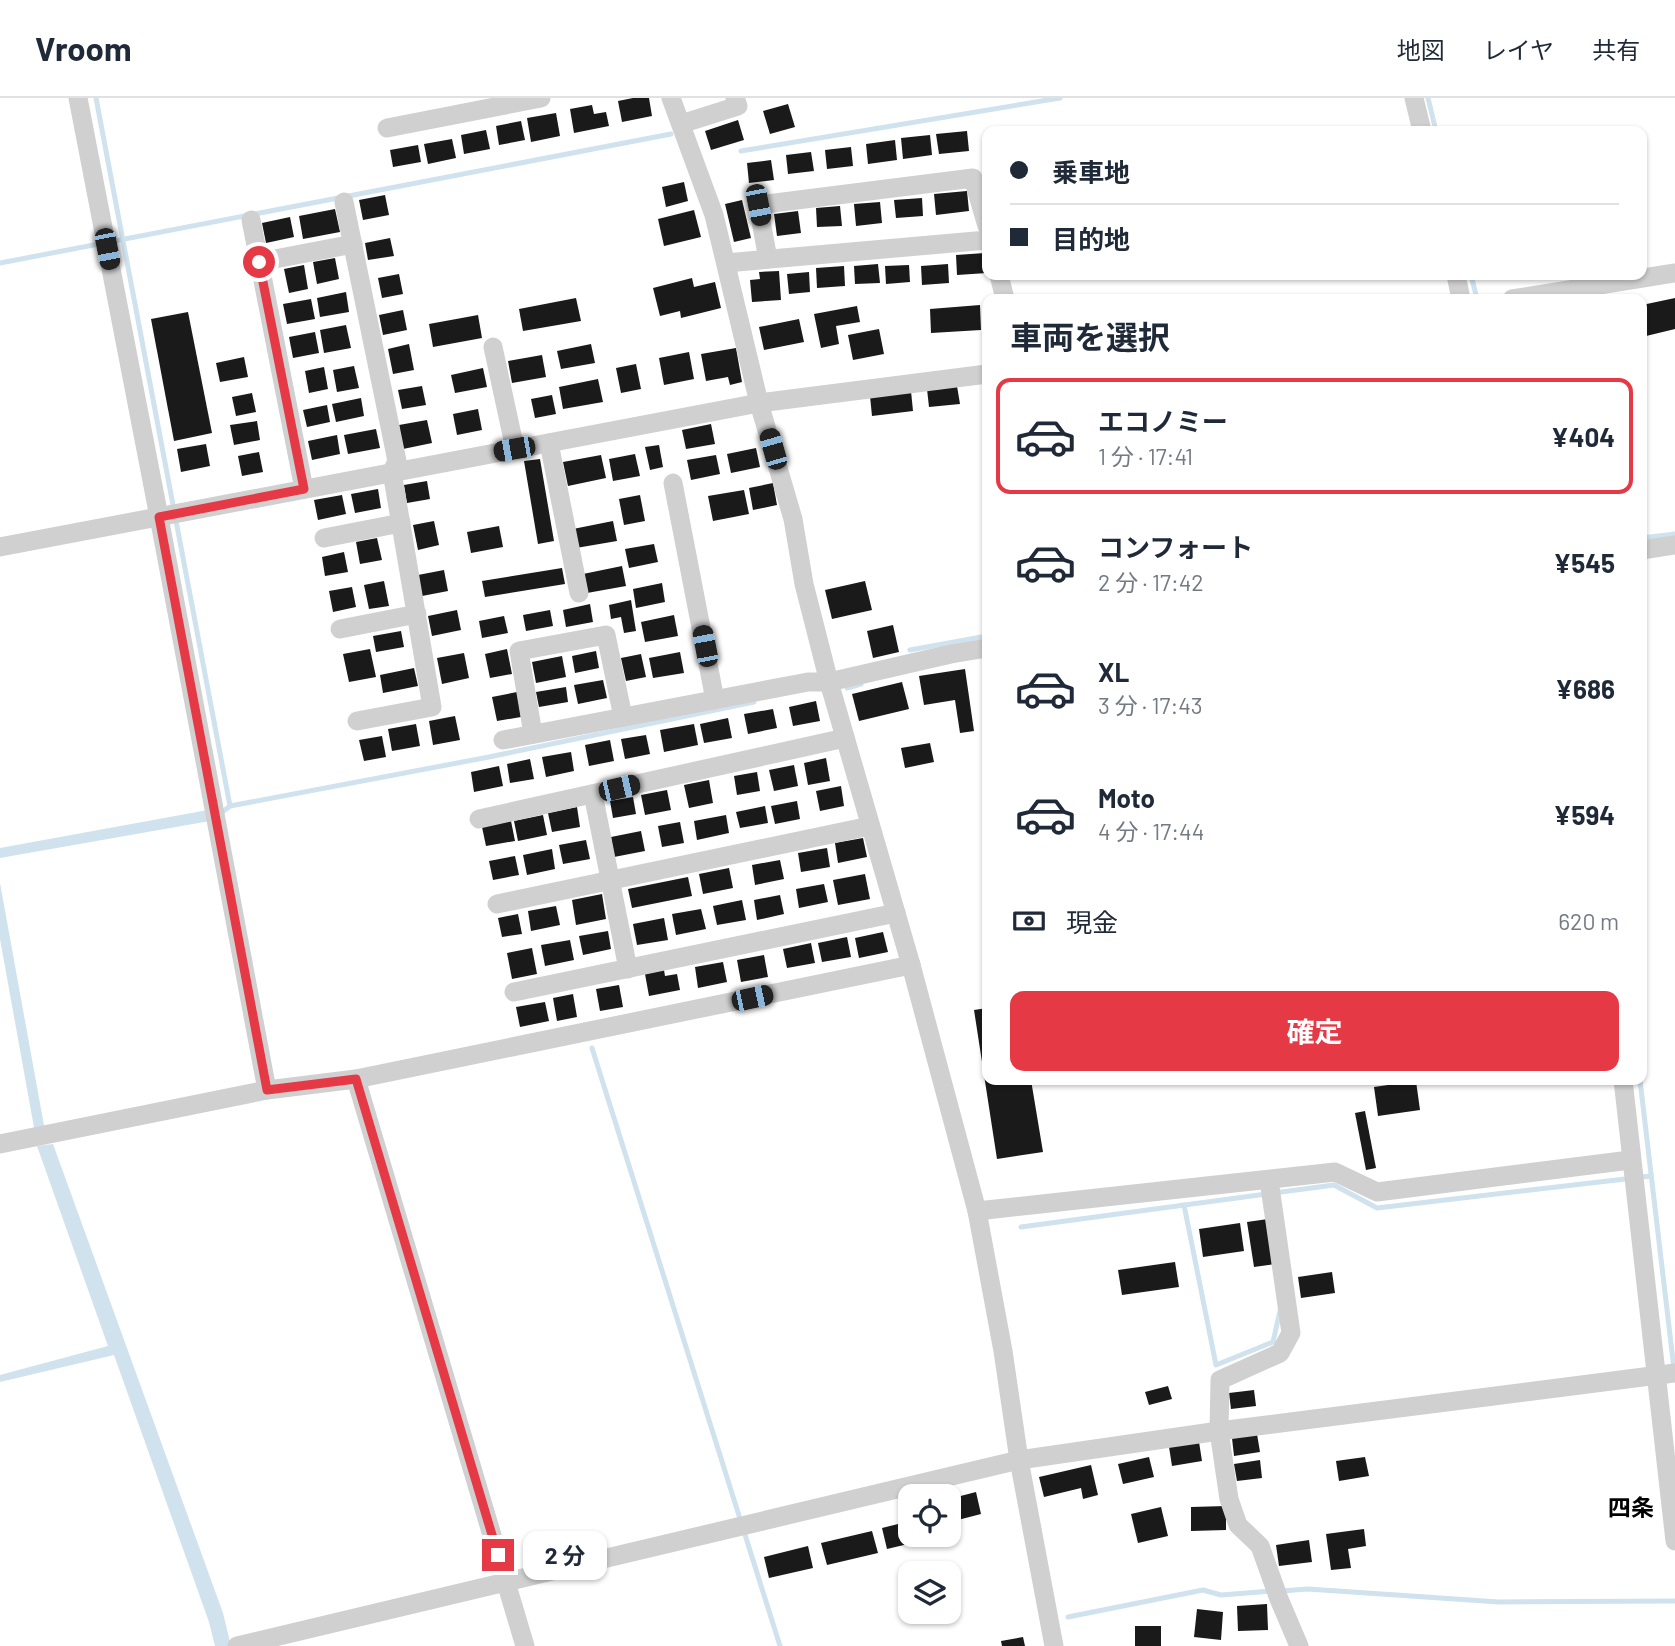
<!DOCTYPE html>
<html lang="ja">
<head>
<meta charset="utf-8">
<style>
	:root { --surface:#fff; --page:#f2f2f3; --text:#1f2937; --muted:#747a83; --line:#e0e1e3; --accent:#e63946 }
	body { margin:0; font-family:Barlow,"Noto Sans JP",sans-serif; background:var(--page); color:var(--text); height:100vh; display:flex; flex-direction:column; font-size:26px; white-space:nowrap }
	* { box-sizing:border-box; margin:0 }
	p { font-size:23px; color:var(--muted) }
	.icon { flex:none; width:38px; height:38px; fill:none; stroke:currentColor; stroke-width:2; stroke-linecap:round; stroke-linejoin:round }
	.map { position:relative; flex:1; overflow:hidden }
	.panel { position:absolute; left:982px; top:196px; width:665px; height:791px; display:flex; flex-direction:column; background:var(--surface); border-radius:14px; box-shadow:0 2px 5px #0004 }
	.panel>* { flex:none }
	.hud { position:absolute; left:982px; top:28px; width:665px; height:154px; border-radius:14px; box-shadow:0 2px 5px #0004; display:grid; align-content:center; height:154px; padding:0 28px; background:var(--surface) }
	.buttons { position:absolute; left:898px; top:1386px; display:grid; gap:14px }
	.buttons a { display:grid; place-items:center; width:63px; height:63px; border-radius:14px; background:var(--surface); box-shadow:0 2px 5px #0004; font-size:35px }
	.end { position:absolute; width:32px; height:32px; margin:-16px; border:9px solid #e63946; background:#fff; box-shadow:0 0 0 4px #fff }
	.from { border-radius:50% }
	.bubble { position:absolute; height:49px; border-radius:14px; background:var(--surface); box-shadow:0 2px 5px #0004; font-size:23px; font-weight:700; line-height:49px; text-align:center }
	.car { position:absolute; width:21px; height:42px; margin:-21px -10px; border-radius:9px; box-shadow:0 0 5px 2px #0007; background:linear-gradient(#222 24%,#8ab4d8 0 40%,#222 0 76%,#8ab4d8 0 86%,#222 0) }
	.hud b { display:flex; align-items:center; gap:24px; height:66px; font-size:26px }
	.hud b+b { border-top:2px solid var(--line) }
	.hud i { width:18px; height:18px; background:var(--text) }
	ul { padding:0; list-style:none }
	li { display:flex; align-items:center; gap:21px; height:116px; margin:0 14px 10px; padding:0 14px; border:4px solid transparent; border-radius:14px }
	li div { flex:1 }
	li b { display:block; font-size:26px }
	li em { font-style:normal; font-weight:700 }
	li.active { border-color:var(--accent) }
	li>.icon { width:63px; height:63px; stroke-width:1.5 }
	h2 { padding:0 28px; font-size:32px; line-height:84px }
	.pay { display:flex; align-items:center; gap:18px; height:77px; padding:0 28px; font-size:26px }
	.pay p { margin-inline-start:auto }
	.primary-button { display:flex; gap:14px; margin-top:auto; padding:14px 28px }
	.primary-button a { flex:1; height:80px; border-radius:14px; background:var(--accent); color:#fff; font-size:28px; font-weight:700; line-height:80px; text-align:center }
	header { display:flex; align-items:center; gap:42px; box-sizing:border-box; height:98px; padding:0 35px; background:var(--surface); border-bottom:2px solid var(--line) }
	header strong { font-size:33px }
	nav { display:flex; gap:38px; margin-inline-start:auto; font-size:24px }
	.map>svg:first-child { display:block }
</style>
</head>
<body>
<header>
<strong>Vroom</strong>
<nav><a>地図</a><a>レイヤ</a><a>共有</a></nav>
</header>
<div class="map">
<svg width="1675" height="1548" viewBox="0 0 1675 1548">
	<rect width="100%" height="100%" fill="#fff"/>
	<g fill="#cfe2ee">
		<polygon points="208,712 210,723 0,760 0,750"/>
		<polygon points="0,785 45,1033 35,1035 0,841"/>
		<polygon points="53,1046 223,1515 231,1548 215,1548 209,1524 114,1257 0,1284 0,1277 108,1248 37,1048"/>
	</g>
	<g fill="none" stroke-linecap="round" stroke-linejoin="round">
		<g stroke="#cfe2ee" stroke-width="5">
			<polyline points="96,0 230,708 221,715"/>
			<polyline points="1428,0 1436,33"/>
			<polyline points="741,53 1060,0"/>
			<polyline points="0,165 671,36"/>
			<polyline points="1471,177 1477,201"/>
			<polyline points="1642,440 1675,436"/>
			<polyline points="910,552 987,538"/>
			<polyline points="847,590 861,586"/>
			<polyline points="230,708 489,659 754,604"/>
			<polyline points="592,950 780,1548"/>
			<polyline points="1640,982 1674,1271"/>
			<polyline points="1184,1107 1216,1267 1273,1244 1280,1213"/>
			<polyline points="1021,1129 1334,1087 1377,1110 1651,1078"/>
			<polyline points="1282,1493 1308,1491 1499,1504 1675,1503"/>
			<polyline points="1068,1519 1203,1492 1221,1497 1272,1493"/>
		</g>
	</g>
	<g fill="#1a1a1a">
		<polygon points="633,0 649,0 652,18 622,24 618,3"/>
		<polygon points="788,6 795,29 770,36 763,13"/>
		<polygon points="592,7 594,16 606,14 609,28 574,35 570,11"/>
		<polygon points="556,15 560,38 531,44 527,20"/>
		<polygon points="738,22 744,42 711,52 705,33"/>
		<polygon points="521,23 525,42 499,47 496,28"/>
		<polygon points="486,32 490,51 464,56 461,37"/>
		<polygon points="967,33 969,53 939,56 936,36"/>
		<polygon points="930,37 932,57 903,61 901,40"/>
		<polygon points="452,41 456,60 428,66 424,46"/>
		<polygon points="895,42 897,62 868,66 866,46"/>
		<polygon points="418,47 421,64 393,69 390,52"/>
		<polygon points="851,49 853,68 827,71 825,52"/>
		<polygon points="811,54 814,73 788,76 786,57"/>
		<polygon points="771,62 774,82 749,85 747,65"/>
		<polygon points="684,84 688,103 666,109 662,89"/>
		<polygon points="967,93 969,113 936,117 934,96"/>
		<polygon points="385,97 389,117 363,122 359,102"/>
		<polygon points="922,100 923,118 896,120 894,102"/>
		<polygon points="742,102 751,140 734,144 725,106"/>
		<polygon points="880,104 882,125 856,128 854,106"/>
		<polygon points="840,108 842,128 817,129 816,110"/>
		<polygon points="335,111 340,134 303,141 299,118"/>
		<polygon points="694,112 701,139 664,148 658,121"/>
		<polygon points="798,113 801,135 777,138 774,116"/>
		<polygon points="290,119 294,139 266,145 262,125"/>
		<polygon points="390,140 394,158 368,162 365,145"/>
		<polygon points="985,155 987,175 957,177 956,157"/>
		<polygon points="335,160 339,181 317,186 313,164"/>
		<polygon points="878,166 880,185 855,186 854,168"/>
		<polygon points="948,166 949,185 922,187 921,168"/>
		<polygon points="304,167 308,191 289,195 284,171"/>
		<polygon points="909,167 910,184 886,186 885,168"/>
		<polygon points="844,168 845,188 817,190 816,170"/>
		<polygon points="779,173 781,202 752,204 750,182 760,181 759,174"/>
		<polygon points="809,174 810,194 789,196 787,176"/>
		<polygon points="399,176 403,196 382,200 378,180"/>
		<polygon points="692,180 694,189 715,184 721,210 681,220 680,213 660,218 653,190"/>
		<polygon points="346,194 349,214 320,219 317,200"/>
		<polygon points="576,200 581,223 523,233 519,211"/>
		<polygon points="1675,200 1675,231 1642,239 1642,207"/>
		<polygon points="311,201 315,221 287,226 283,206"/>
		<polygon points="980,207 981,232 931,235 930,211"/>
		<polygon points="857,208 860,224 836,228 839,246 821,250 814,216"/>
		<polygon points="403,212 407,232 383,237 379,217"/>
		<polygon points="188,214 212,335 174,343 151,221"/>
		<polygon points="478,217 482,240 433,249 429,226"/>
		<polygon points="799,221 804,244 764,252 759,229"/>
		<polygon points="346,227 351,250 324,255 320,232"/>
		<polygon points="879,231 884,256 853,262 848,237"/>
		<polygon points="315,234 319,255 293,260 289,239"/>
		<polygon points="409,246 414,272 393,276 388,251"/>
		<polygon points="591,246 595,265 561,271 557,253"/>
		<polygon points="736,250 742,284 730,287 728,279 706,283 701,256"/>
		<polygon points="689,254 694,281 664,287 659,260"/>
		<polygon points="542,257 546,279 512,285 508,263"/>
		<polygon points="244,259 248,279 220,284 216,265"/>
		<polygon points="636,266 641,291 621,295 616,270"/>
		<polygon points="354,268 359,290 337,294 333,272"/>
		<polygon points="324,269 328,291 309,295 305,273"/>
		<polygon points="483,270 487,289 455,295 451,277"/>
		<polygon points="598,281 603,304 563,311 559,289"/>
		<polygon points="422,288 426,307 402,311 398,292"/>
		<polygon points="957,288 960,306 929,309 927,291"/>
		<polygon points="911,293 913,313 872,318 870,298"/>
		<polygon points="252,295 256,314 236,318 232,299"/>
		<polygon points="552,297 556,316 535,320 531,301"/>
		<polygon points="361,300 364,318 336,324 332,306"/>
		<polygon points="327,307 330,324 307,329 303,312"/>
		<polygon points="478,311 482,332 457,337 453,316"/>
		<polygon points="427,322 432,345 403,351 399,327"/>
		<polygon points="257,323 260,342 234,347 230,327"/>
		<polygon points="711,326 715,346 686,351 682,332"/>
		<polygon points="376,331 380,350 348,356 344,337"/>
		<polygon points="337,337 340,356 312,362 308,343"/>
		<polygon points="206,346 210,368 181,374 177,351"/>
		<polygon points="659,347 663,369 650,372 645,349"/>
		<polygon points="756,350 760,369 731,375 727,356"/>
		<polygon points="259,354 263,374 242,378 238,358"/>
		<polygon points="635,356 640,378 613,383 609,361"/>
		<polygon points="601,357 606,380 568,388 563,364"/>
		<polygon points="716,357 720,376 691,382 687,362"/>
		<polygon points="540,361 554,443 538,446 524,363"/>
		<polygon points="427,383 430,401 407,405 404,387"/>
		<polygon points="773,385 777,407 753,412 749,390"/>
		<polygon points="378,391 381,410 355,415 351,396"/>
		<polygon points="744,392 749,416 713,423 708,398"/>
		<polygon points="342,397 346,416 318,422 314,402"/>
		<polygon points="640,397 645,423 624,427 619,401"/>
		<polygon points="434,423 439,447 418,452 413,427"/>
		<polygon points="613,423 617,443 576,450 573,431"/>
		<polygon points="499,428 503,449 471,455 467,434"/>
		<polygon points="377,440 382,462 360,466 356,444"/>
		<polygon points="654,446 658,464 629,470 625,451"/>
		<polygon points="344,454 348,474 325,478 322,459"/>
		<polygon points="622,468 626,488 587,495 583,476"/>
		<polygon points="562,470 565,486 485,499 482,483"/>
		<polygon points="444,472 448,493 422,498 418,477"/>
		<polygon points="384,483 389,508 369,511 364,487"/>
		<polygon points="865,483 872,512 832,521 825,492"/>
		<polygon points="662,485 665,504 636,510 633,491"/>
		<polygon points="352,489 356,509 333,514 329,493"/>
		<polygon points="631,502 636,533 624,535 621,519 611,521 609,507"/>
		<polygon points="590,506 593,524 566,529 563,512"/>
		<polygon points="457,512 461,532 432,538 428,518"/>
		<polygon points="550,512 553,528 526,533 523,517"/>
		<polygon points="674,517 678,538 645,544 641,524"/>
		<polygon points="504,518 508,535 482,540 479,523"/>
		<polygon points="893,527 899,554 873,560 867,533"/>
		<polygon points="401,533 404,549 376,554 373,538"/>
		<polygon points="370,551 376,579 349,584 343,556"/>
		<polygon points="507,551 512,576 490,580 485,556"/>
		<polygon points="596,553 599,570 575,575 572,558"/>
		<polygon points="680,554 684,575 653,580 649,560"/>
		<polygon points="464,555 469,580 442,586 437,560"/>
		<polygon points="641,556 646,579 626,583 621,560"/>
		<polygon points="562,558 566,579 536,585 532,564"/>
		<polygon points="414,570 418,588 383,595 380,577"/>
		<polygon points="965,571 974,633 960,635 955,602 924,607 919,578"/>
		<polygon points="603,582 607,600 578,606 574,587"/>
		<polygon points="902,584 909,611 859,623 852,596"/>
		<polygon points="566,589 568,604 539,609 536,594"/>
		<polygon points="517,594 521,619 497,623 492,599"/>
		<polygon points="816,603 820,623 793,628 789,609"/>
		<polygon points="773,611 777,630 748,636 744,616"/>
		<polygon points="455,618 460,642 433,647 429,623"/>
		<polygon points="728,620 732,640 704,645 700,626"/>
		<polygon points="416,626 420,648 392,653 388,631"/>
		<polygon points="694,626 698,647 664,654 660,632"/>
		<polygon points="646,637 650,656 625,661 621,641"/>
		<polygon points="382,638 386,659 364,663 359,642"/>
		<polygon points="610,642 614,663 589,668 585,647"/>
		<polygon points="930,645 934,664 905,670 901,650"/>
		<polygon points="571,654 574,673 546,679 542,659"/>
		<polygon points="826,660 830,683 808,687 804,665"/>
		<polygon points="530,661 534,681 510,685 507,666"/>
		<polygon points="794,667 798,688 774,693 769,672"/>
		<polygon points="499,668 503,688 474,694 471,674"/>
		<polygon points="757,674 760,693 737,697 734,678"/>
		<polygon points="709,682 713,705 689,710 684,687"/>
		<polygon points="841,688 844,708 820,713 816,693"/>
		<polygon points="667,692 671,712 645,717 641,697"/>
		<polygon points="633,699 636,716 613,720 610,703"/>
		<polygon points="797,703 800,721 775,726 771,708"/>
		<polygon points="765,708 768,725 740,730 736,714"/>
		<polygon points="577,709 580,729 552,734 548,715"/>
		<polygon points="543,717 547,737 518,743 514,723"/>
		<polygon points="726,717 729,735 697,742 694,723"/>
		<polygon points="511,723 515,743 486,748 482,729"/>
		<polygon points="680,724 684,745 662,749 658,728"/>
		<polygon points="641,733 645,753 614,759 611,739"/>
		<polygon points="863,740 867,759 838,765 835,745"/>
		<polygon points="586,742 590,761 563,766 559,747"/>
		<polygon points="827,750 830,769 801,774 798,755"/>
		<polygon points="552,751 555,771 527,777 523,757"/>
		<polygon points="515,758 519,777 493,782 489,763"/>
		<polygon points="780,762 784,781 755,787 752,767"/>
		<polygon points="729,770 733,790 703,796 699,776"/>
		<polygon points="865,776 870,801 838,807 833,782"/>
		<polygon points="688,779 692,798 632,810 628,791"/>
		<polygon points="824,786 828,804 799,810 796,791"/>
		<polygon points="602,796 606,821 576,827 572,802"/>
		<polygon points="780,797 784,816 757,822 754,802"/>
		<polygon points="742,802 746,822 717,827 713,808"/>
		<polygon points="556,808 560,827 531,833 528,813"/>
		<polygon points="701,811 706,831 676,837 672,816"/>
		<polygon points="518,816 522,836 502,839 498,820"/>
		<polygon points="664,820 668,842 637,847 633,826"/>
		<polygon points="608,833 611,851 583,857 579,838"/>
		<polygon points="883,834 888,854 859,860 855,840"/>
		<polygon points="847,839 851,859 822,864 818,845"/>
		<polygon points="570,842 574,862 545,868 541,847"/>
		<polygon points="811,845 815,865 787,870 783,851"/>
		<polygon points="532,850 537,876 512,881 507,855"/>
		<polygon points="764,857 768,879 741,884 737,862"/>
		<polygon points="723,864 727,884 698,890 695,869"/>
		<polygon points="664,872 665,878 677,876 680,892 649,898 645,876"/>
		<polygon points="619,887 623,909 600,913 596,891"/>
		<polygon points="573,896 577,919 557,923 553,900"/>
		<polygon points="545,904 549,923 520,929 516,909"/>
		<polygon points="987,910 987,982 1031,982 1043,1054 997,1061 974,912"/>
		<polygon points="1416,983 1420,1012 1378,1018 1374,989"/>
		<polygon points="1365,1013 1376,1070 1366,1072 1355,1015"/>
		<polygon points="1268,1121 1275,1166 1254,1169 1247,1124"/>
		<polygon points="1240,1125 1244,1153 1203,1159 1199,1131"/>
		<polygon points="1175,1164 1179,1189 1122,1197 1118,1172"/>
		<polygon points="1332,1174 1335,1195 1301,1200 1298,1179"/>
		<polygon points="1168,1288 1172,1301 1149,1307 1145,1294"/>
		<polygon points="1254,1292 1256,1308 1231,1311 1229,1295"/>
		<polygon points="1257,1336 1260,1354 1234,1358 1232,1340"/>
		<polygon points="1199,1344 1202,1363 1172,1368 1169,1349"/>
		<polygon points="1149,1359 1154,1379 1123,1386 1118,1366"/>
		<polygon points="1365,1359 1369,1378 1339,1383 1336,1363"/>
		<polygon points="1260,1362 1262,1380 1237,1383 1234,1366"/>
		<polygon points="1091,1367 1098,1397 1083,1401 1081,1390 1044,1399 1039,1379"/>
		<polygon points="976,1394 981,1416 954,1423 949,1401"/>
		<polygon points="1226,1408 1226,1432 1191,1433 1191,1409"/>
		<polygon points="1161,1409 1168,1438 1138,1445 1131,1416"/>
		<polygon points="910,1423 910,1437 924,1437 925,1442 887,1451 882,1430"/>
		<polygon points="1364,1431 1366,1448 1348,1451 1351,1470 1331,1472 1326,1436"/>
		<polygon points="872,1433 878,1455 827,1467 821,1445"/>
		<polygon points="1309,1442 1312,1464 1279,1468 1276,1447"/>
		<polygon points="808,1448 813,1470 769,1480 764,1459"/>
		<polygon points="1267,1506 1268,1532 1238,1533 1237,1508"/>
		<polygon points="1197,1511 1223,1514 1221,1542 1194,1539"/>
		<rect x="1135" y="1528" width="26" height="20"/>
		<polygon points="1023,1539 1025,1548 1002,1548 1001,1543"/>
	</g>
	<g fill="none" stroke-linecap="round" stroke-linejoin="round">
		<g stroke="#d0d0d0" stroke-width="19">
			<polyline points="78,0 159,419 267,992"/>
			<polyline points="671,0 714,117 759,305 793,421 804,486 829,584 911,867 977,1113 1003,1253 1019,1362 1054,1548"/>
			<polyline points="1414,0 1422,33"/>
			<polyline points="681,26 738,8 735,0"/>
			<polyline points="387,30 541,0"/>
			<polyline points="344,104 397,363 392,374 432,609 357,623"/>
			<polyline points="251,122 304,391"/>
			<polyline points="768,161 758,107 973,80 987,128"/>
			<polyline points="259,164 353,146"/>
			<polyline points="726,165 987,142"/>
			<polyline points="999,177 1005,201"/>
			<polyline points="1456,177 1461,201"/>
			<polyline points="1512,201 1675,175"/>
			<polyline points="493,249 515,351"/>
			<polyline points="549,345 579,495"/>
			<polyline points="673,385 715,602"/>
			<polyline points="324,440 401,425"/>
			<polyline points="0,449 759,305 987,276"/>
			<polyline points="1642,452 1675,447"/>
			<polyline points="340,531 417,516"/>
			<polyline points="533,636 519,553 606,537 623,619"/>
			<polyline points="503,642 808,584 829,584 951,556 987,550"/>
			<polyline points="593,696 628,871"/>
			<polyline points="479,721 845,640"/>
			<polyline points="497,806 870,728"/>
			<polyline points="514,894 896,815"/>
			<polyline points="356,981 525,1548"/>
			<polyline points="1623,982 1675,1443"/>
			<polyline points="0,1046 267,992 356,981 911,867"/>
			<polyline points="1269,1082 1291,1235 1280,1255 1220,1282 1219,1333 1229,1401 1238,1427 1260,1448 1279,1501 1299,1548"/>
			<polyline points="977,1113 1335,1074 1377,1094 1630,1062"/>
			<polyline points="237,1548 1019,1362 1219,1333 1675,1275"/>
		</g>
	</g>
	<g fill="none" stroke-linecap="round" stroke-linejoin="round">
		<polyline stroke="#e63946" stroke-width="9" points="259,164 304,391 159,419 267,992 356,981 498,1457"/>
	</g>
	<g text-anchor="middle" stroke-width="7" stroke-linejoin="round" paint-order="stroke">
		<g font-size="23" font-weight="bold" fill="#000" stroke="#fff">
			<text x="1631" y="1418">四条</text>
		</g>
	</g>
</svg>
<div class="buttons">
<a><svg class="icon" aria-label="locate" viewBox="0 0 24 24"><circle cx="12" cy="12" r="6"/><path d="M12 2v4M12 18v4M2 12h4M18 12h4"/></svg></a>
<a><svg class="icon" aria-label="layers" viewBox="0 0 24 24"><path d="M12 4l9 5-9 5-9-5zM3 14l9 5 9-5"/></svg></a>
</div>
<i class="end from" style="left:259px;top:164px"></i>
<i class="end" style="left:498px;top:1457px"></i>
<div class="bubble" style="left:523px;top:1433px;width:84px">2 分</div>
<i class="car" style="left:758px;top:107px;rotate:169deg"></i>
<i class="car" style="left:107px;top:151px;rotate:169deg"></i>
<i class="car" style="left:514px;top:351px;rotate:260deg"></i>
<i class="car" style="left:773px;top:351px;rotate:344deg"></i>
<i class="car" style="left:705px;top:548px;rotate:349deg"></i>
<i class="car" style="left:619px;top:690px;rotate:77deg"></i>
<i class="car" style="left:752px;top:900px;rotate:78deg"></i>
<div class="hud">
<b><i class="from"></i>乗車地</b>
<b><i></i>目的地</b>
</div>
<section class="panel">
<h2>車両を選択</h2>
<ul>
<li class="active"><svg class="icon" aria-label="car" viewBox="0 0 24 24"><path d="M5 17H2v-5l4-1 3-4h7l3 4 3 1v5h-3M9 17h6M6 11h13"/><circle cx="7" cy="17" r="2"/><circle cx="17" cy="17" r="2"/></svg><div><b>エコノミー</b><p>1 分 · 17:41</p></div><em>¥404</em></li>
<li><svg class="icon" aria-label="car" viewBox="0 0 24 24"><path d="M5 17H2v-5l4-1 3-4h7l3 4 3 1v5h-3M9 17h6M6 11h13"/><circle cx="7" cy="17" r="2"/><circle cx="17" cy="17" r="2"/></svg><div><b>コンフォート</b><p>2 分 · 17:42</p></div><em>¥545</em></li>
<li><svg class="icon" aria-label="car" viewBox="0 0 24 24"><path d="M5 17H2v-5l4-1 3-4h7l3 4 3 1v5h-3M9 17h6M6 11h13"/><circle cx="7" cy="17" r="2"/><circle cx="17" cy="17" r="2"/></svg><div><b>XL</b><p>3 分 · 17:43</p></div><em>¥686</em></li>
<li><svg class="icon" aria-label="car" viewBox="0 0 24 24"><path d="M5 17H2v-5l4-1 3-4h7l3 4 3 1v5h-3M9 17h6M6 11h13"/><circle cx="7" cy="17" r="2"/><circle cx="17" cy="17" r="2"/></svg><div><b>Moto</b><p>4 分 · 17:44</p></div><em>¥594</em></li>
</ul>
<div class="pay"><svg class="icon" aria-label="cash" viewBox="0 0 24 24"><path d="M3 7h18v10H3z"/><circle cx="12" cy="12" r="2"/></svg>現金<p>620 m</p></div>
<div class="primary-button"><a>確定</a></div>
</section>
</div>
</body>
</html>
